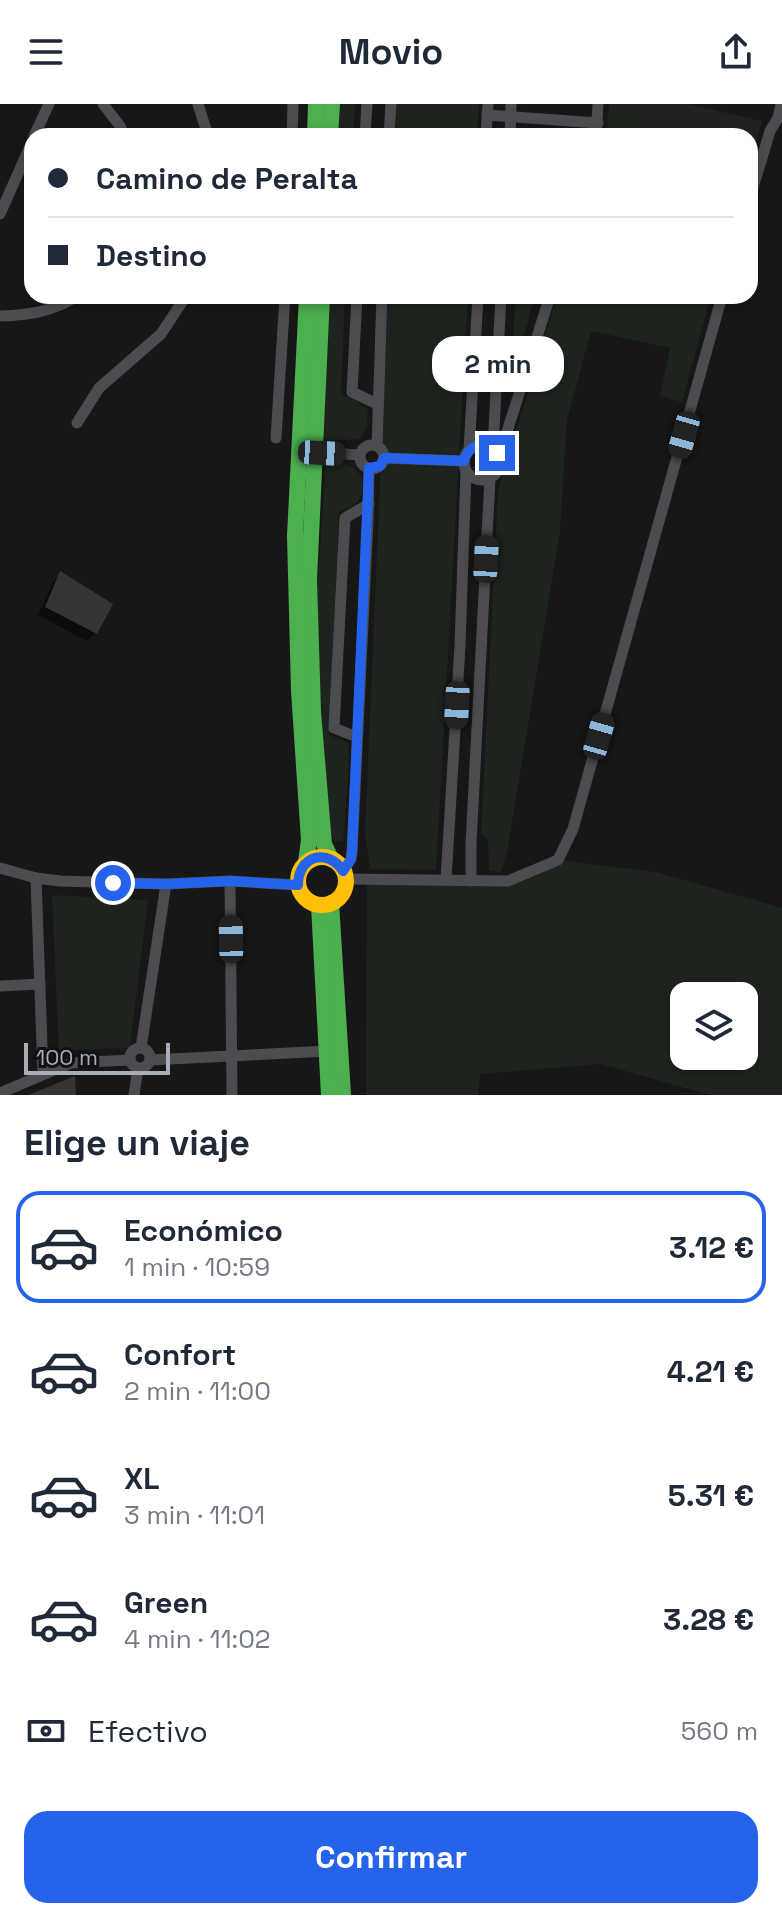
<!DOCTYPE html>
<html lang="es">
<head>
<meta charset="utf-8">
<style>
	:root { --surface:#fff; --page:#f2f2f3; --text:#1f2937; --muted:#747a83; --line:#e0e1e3; --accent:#2563eb }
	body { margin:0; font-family:"Space Grotesk",sans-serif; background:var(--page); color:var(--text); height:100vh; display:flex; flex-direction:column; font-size:30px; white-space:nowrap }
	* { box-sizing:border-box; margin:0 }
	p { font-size:26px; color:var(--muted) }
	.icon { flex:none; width:44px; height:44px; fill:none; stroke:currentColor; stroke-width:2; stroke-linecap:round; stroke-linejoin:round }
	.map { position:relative; height:991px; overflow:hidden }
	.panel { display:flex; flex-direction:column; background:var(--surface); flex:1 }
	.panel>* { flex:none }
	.hud { position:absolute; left:24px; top:24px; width:734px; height:176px; border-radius:24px; box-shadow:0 4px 12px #0003; display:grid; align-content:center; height:176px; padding:0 24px; background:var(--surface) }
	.fabs { position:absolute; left:670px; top:878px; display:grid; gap:16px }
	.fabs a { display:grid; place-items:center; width:88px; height:88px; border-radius:16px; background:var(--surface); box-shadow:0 4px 12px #0003; font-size:40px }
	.scale { position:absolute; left:24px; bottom:20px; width:146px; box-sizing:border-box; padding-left:8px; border:4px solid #a8adb8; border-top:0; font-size:22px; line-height:28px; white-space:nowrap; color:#a8adb8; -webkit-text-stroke:6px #111113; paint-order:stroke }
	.end { position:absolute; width:36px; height:36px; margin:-18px; border:10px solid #2563eb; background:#fff; box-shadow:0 0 0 4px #fff }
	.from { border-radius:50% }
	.bubble { position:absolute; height:56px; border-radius:24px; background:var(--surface); box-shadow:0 4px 12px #0003; font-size:26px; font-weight:700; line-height:56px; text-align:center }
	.car { position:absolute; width:24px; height:48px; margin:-24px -12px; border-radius:10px; box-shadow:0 0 6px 2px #0007; background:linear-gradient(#222 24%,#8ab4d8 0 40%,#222 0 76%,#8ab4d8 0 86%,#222 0) }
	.hud b { display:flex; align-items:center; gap:28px; height:76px; font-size:30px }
	.hud b+b { border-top:2px solid var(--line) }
	.hud i { width:20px; height:20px; background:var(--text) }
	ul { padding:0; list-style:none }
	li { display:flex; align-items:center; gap:24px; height:112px; margin:0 16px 12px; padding:0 8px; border:4px solid transparent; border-radius:24px }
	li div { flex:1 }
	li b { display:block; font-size:30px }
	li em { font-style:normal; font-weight:700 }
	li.current { border-color:var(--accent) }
	li>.icon { width:72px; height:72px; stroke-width:1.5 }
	h2 { padding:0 24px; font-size:36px; line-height:96px }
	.pay { display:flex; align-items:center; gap:20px; height:88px; padding:0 24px; font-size:30px }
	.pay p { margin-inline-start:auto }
	.action { display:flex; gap:16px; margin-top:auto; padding:16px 24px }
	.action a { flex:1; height:92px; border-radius:24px; background:var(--accent); color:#fff; font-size:32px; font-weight:700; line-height:92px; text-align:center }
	header { display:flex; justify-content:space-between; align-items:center; height:104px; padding:0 24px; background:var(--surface); font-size:36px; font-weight:700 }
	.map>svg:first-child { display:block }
</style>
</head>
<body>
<header><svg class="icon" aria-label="menu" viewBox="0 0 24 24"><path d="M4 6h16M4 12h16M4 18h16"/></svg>Movio<svg class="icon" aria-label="share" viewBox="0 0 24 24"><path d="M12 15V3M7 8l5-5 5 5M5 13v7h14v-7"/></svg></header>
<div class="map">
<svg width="782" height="991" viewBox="0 0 782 991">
	<rect width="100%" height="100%" fill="#171717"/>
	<polygon fill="#212123" points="651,0 688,0 762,17 750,59 750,32 642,32"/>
	<g fill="#1d241e" fill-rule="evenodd">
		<polygon points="338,0 355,0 353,32 337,32"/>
		<polygon points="397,0 479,0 477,32 395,32"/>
		<polygon points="609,0 651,0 642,32 606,32"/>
		<polygon points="330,192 345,192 341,290 353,295 368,306 367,321 360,335 323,337"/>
		<polygon points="388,192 468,192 436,766 370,765 365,729"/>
		<polygon points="515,192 535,192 512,273"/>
		<polygon points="557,192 711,192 682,298 660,292 670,244 591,227 567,316 560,427 508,743 501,769 489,766 488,736 481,730 498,387"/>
		<path d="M326,355C335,357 344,359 352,363C364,370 367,387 357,398C352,402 345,405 339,408L329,631L349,639L348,677L343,737L336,738L330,728L320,618L317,490Z"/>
		<path d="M558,756L656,768L782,804V991H710L601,960L480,970L478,991H366L367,775L508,777ZM684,892H744V952H684Z"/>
		<polygon points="52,791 148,796 130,944 59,946"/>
	</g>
	<polygon fill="#0007" points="61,470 95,529 87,537 38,511 53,478"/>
	<g fill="#353536">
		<polygon points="60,467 113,500 97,530 45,503"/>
		<polygon points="75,972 76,991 28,991"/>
	</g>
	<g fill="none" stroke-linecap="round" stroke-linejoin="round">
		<g stroke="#4b4c50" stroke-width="11">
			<polyline points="103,0 120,22 124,32"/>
			<polyline points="198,0 208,32"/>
			<polyline points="487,11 598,19"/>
			<polyline points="34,32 49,0"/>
			<polyline points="292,32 293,0"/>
			<polyline points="365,32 367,0"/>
			<polyline points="389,32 391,0"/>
			<polyline points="486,32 488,0"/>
			<polyline points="510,32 511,0"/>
			<polyline points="596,32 598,0"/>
			<polyline points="750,94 770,27 778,14 781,0"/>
			<polyline points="0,110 32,38"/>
			<polyline points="357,192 352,288 377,300"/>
			<path d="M0,212C28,211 53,208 77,192"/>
			<polyline points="77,319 99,284 161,230 186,192"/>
			<polyline points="276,334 285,192"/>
			<circle cx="482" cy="358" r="18"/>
			<circle cx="372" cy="353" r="12"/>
			<polyline points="377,342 382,192"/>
			<polyline points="493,344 501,192"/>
			<polyline points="469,346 478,192"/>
			<polyline points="315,348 360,351"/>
			<polyline points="499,353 550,192"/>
			<polyline points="384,354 464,357"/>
			<polyline points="357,633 334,624 345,414 369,400"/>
			<polyline points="0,764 36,774 60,777 166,780 230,777 298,781"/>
			<polyline points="343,767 351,755 352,748 368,416 369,364"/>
			<polyline points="36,774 43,970"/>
			<polyline points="346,775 508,777 558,756 573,725 722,192"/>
			<polyline points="446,776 460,542 466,367"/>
			<polyline points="230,777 232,991"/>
			<polyline points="471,777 471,740 490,374"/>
			<polyline points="0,882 40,880"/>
			<polyline points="141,944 166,780"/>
			<circle cx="140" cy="954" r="10"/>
			<polyline points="150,956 328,947"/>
			<polyline points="0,989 71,959 130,956"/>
			<polyline points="134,991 138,964"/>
		</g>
		<g stroke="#4caf50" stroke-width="16">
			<polyline points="315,32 316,0"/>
			<polyline points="330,32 332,0"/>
			<polyline points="322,192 309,476 313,608 324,740 331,755"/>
			<polyline points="306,758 309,736 299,587 295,432 307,192"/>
			<polyline points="331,799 343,991"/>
			<polyline points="319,801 329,991"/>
		</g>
		<circle stroke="#ffc107" stroke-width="16" cx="322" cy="777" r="24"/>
	</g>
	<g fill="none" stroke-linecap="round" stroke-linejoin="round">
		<path stroke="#2563eb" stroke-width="10" d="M113,779L166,780L230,777L298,781C298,752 327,743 343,767L351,755L352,748L369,364L380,362L384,354L464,357C469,340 485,336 497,349"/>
	</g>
</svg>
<div class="fabs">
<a><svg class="icon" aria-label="layers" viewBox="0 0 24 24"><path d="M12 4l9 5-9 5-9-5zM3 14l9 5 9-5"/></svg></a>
</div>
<div class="scale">100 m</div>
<i class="end from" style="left:113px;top:779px"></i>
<i class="end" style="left:497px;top:349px"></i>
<div class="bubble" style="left:432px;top:232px;width:132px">2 min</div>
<i class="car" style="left:684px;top:331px;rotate:196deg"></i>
<i class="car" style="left:322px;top:349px;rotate:93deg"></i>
<i class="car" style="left:486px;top:455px;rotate:3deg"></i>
<i class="car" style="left:457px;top:601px;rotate:183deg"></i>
<i class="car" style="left:599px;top:632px;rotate:16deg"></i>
<i class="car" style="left:231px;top:835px;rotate:359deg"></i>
<div class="hud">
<b><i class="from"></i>Camino de Peralta</b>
<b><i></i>Destino</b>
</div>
</div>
<section class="panel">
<h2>Elige un viaje</h2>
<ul>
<li class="current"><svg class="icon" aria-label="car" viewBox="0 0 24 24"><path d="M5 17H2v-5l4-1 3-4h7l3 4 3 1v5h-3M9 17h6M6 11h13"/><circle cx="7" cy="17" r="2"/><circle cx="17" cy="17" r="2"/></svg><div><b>Económico</b><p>1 min · 10:59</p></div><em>3.12 €</em></li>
<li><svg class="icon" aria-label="car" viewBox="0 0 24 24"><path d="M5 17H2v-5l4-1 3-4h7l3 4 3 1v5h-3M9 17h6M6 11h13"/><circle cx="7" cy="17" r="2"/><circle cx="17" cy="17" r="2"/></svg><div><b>Confort</b><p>2 min · 11:00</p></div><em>4.21 €</em></li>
<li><svg class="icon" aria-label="car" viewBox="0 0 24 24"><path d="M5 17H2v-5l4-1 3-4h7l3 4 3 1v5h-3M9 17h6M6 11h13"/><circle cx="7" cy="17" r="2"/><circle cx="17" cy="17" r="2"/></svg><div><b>XL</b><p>3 min · 11:01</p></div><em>5.31 €</em></li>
<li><svg class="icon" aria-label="car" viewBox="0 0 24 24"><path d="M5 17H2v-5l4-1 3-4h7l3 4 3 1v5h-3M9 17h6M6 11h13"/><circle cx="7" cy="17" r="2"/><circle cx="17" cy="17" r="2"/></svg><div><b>Green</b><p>4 min · 11:02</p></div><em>3.28 €</em></li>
</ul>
<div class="pay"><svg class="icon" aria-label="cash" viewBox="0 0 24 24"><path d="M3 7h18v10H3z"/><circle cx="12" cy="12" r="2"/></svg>Efectivo<p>560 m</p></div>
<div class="action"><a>Confirmar</a></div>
</section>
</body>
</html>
